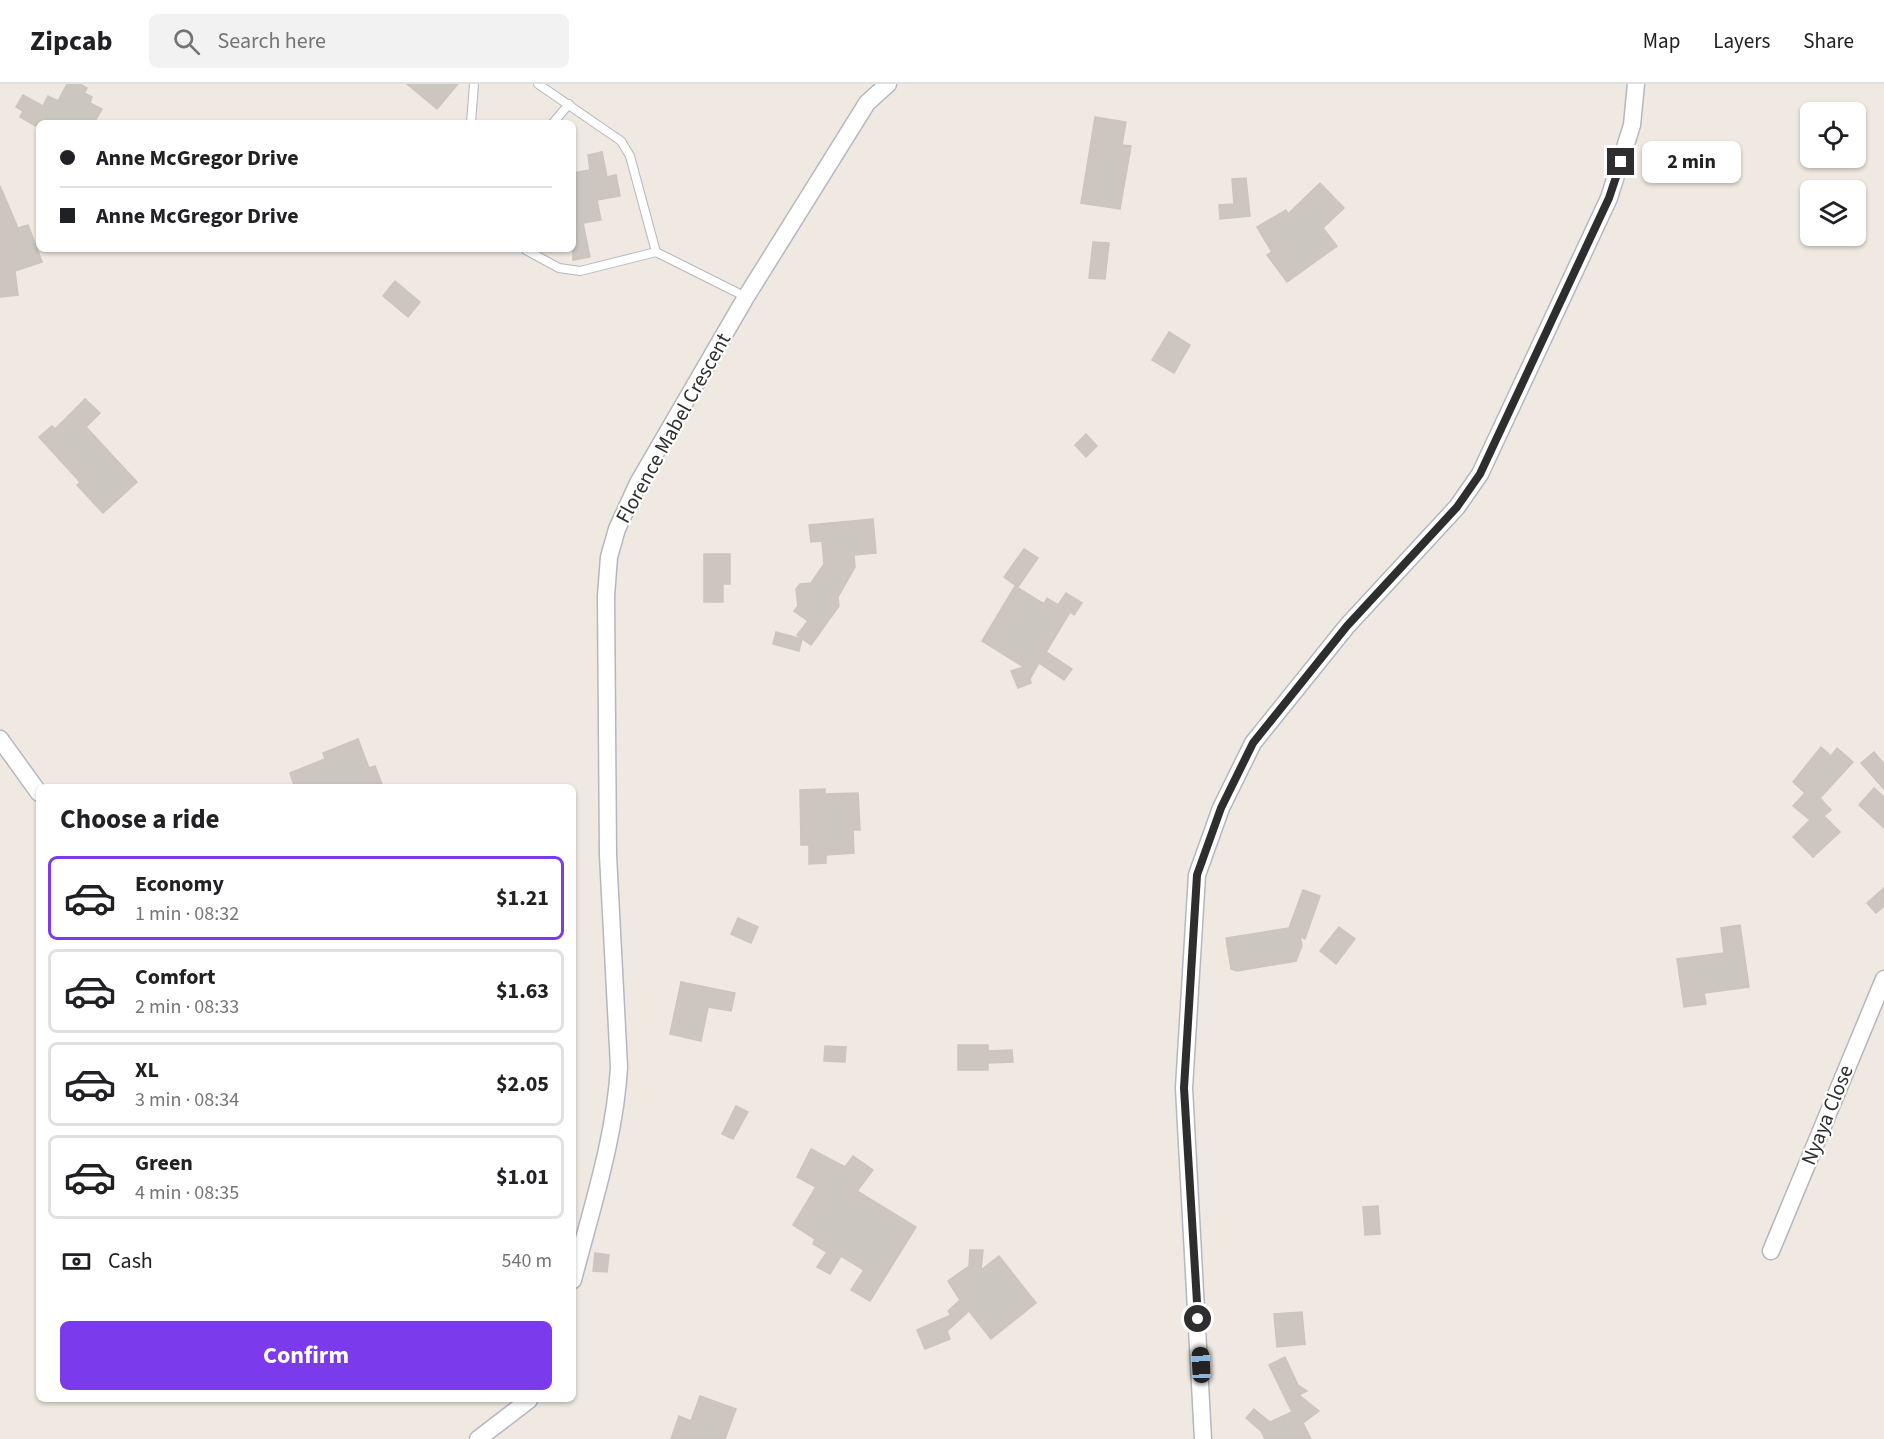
<!DOCTYPE html>
<html lang="en">
<head>
<meta charset="utf-8">
<style>
	:root { --surface:#fff; --page:#f2f2f2; --text:#202124; --muted:#757577; --line:#e0e0e0; --accent:#7c3aed }
	body { margin:0; font-family:"Source Sans 3",sans-serif; background:var(--page); color:var(--text); height:100vh; display:flex; flex-direction:column; font-size:22px; white-space:nowrap }
	* { box-sizing:border-box; margin:0 }
	p { font-size:20px; color:var(--muted) }
	.icon { flex:none; width:33px; height:33px; fill:none; stroke:currentColor; stroke-width:2; stroke-linecap:round; stroke-linejoin:round }
	.map { position:relative; flex:1; overflow:hidden }
	.side { position:absolute; left:36px; top:700px; width:540px; height:618px; display:flex; flex-direction:column; background:var(--surface); border-radius:9px; box-shadow:0 2px 4px #0004 }
	.side>* { flex:none }
	.top-card { position:absolute; left:36px; top:36px; width:540px; height:132px; border-radius:9px; box-shadow:0 2px 4px #0004; display:grid; align-content:center; height:132px; padding:0 24px; background:var(--surface) }
	.tools { position:absolute; left:1800px; top:18px; display:grid; gap:12px }
	.tools a { display:grid; place-items:center; width:66px; height:66px; border-radius:9px; background:var(--surface); box-shadow:0 2px 4px #0004; font-size:30px }
	.end { position:absolute; width:27px; height:27px; margin:-14px; border:8px solid #2e2e2e; background:#fff; box-shadow:0 0 0 3px #fff }
	.from { border-radius:50% }
	.bubble { position:absolute; height:42px; border-radius:9px; background:var(--surface); box-shadow:0 2px 4px #0004; font-size:20px; font-weight:700; line-height:42px; text-align:center }
	.car { position:absolute; width:18px; height:36px; margin:-18px -9px; border-radius:8px; box-shadow:0 0 4px 2px #0007; background:linear-gradient(#222 24%,#8ab4d8 0 40%,#222 0 76%,#8ab4d8 0 86%,#222 0) }
	.top-card b { display:flex; align-items:center; gap:21px; height:57px; font-size:22px }
	.top-card b+b { border-top:2px solid var(--line) }
	.top-card i { width:15px; height:15px; background:var(--text) }
	ul { padding:0; list-style:none }
	li { display:flex; align-items:center; gap:18px; height:84px; margin:0 12px 9px; padding:0 12px; border:3px solid var(--line); border-radius:9px }
	li div { flex:1 }
	li b { display:block; font-size:22px }
	li em { font-style:normal; font-weight:700 }
	li.active { border-color:var(--accent) }
	li>.icon { width:54px; height:54px; stroke-width:1.5 }
	h2 { padding:0 24px; font-size:27px; line-height:72px }
	.pay { display:flex; align-items:center; gap:15px; height:66px; padding:0 24px; font-size:22px }
	.pay p { margin-inline-start:auto }
	.action { display:flex; gap:12px; margin-top:auto; padding:12px 24px }
	.action a { flex:1; height:69px; border-radius:9px; background:var(--accent); color:#fff; font-size:24px; font-weight:700; line-height:69px; text-align:center }
	header { display:flex; align-items:center; gap:36px; box-sizing:border-box; height:84px; padding:0 30px; background:var(--surface); border-bottom:2px solid var(--line) }
	header strong { font-size:28px }
	nav { display:flex; gap:33px; margin-inline-start:auto; font-size:21px }
	.search { width:420px; height:54px; background:var(--page); display:flex; align-items:center; gap:15px; box-sizing:border-box; padding:0 21px; border-radius:9px; color:var(--muted); font-size:22px }
	.map>svg:first-child { display:block }
</style>
</head>
<body>
<header>
<strong>Zipcab</strong>
<div class="search"><svg class="icon" aria-label="search" viewBox="0 0 24 24"><circle cx="10" cy="10" r="6"/><path d="M15 15l6 6"/></svg>Search here</div>
<nav><a>Map</a><a>Layers</a><a>Share</a></nav>
</header>
<div class="map">
<svg width="1884" height="1355" viewBox="0 0 1884 1355">
	<rect width="100%" height="100%" fill="#efe9e1"/>
	<g fill="#cbc7bf" stroke="#cbc5ba" stroke-width="1.5">
		<polygon points="67,0 80,0 87,4 84,9 92,13 90,19 102,25 94,39 39,39 39,44 20,33 23,27 16,23 23,11 43,22 48,12 58,17"/>
		<polygon points="407,0 458,0 437,25"/>
		<polygon points="1095,33 1126,38 1122,61 1131,62 1120,125 1081,119"/>
		<polygon points="602,68 607,93 616,91 620,112 597,116 601,136 583,139 590,173 573,176 573,89 590,86 588,71"/>
		<polygon points="1246,94 1250,132 1220,135 1219,121 1234,120 1232,95"/>
		<polygon points="1320,99 1344,124 1323,144 1337,162 1287,198 1267,171 1272,168 1257,143 1286,126 1288,130"/>
		<polygon points="0,102 18,144 28,141 42,178 15,187 18,211 0,213"/>
		<polygon points="1093,158 1109,159 1105,195 1089,194"/>
		<polygon points="395,197 420,218 408,233 383,212"/>
		<polygon points="1169,248 1190,261 1174,289 1152,276"/>
		<polygon points="85,315 100,329 86,343 137,398 103,429 77,401 80,398 39,353 52,342 55,345"/>
		<polygon points="1086,350 1097,362 1086,373 1075,361"/>
		<polygon points="873,435 876,469 854,471 855,483 838,513 839,522 811,561 797,551 808,537 794,527 798,522 796,505 800,500 811,499 824,480 822,457 811,458 809,441"/>
		<polygon points="1024,465 1038,474 1018,503 1004,493"/>
		<polygon points="704,470 730,470 730,500 723,500 723,518 704,518"/>
		<polygon points="1015,502 1044,520 1047,514 1058,521 1066,509 1082,519 1074,531 1070,528 1046,568 1072,585 1064,596 1039,579 1030,595 1031,599 1018,604 1011,587 1024,583 982,557"/>
		<polygon points="776,548 802,555 799,567 773,560"/>
		<polygon points="358,655 369,684 375,682 382,700 372,704 295,704 290,689 325,675 323,669"/>
		<polygon points="1821,663 1831,672 1837,664 1853,678 1820,714 1831,726 1824,732 1840,748 1813,773 1793,753 1810,736 1793,722 1805,709 1793,698"/>
		<polygon points="1874,668 1884,680 1884,705 1861,679"/>
		<polygon points="1874,704 1884,713 1884,744 1859,721"/>
		<polygon points="825,705 825,710 858,709 860,746 853,746 854,769 826,771 826,779 809,780 809,761 801,761 800,706"/>
		<polygon points="1884,804 1884,822 1876,829 1867,819"/>
		<polygon points="1303,806 1320,812 1305,855 1300,852 1302,862 1296,877 1237,887 1231,885 1226,854 1289,844"/>
		<polygon points="738,834 758,843 751,859 731,850"/>
		<polygon points="1740,841 1749,903 1704,909 1706,920 1684,923 1677,875 1724,869 1721,844"/>
		<polygon points="1339,843 1355,855 1336,880 1320,867"/>
		<polygon points="681,898 735,909 731,927 708,923 701,957 670,950"/>
		<polygon points="958,961 988,961 988,967 1012,966 1013,978 988,979 988,986 958,986"/>
		<polygon points="825,962 846,963 845,978 824,977"/>
		<polygon points="736,1022 748,1028 733,1055 722,1050"/>
		<polygon points="811,1065 845,1083 853,1072 873,1086 857,1107 916,1143 870,1217 851,1206 864,1186 841,1172 830,1190 817,1183 827,1168 813,1160 815,1155 793,1141 816,1103 797,1093"/>
		<polygon points="1378,1122 1380,1150 1365,1151 1363,1123"/>
		<polygon points="970,1166 983,1166 981,1186 999,1172 1036,1219 991,1255 969,1227 947,1247 950,1255 925,1265 917,1246 951,1231 948,1227 960,1216 948,1197 969,1182"/>
		<polygon points="595,1169 609,1171 607,1188 593,1187"/>
		<polygon points="1302,1228 1305,1260 1277,1263 1274,1230"/>
		<polygon points="1285,1273 1298,1301 1307,1307 1299,1311 1319,1327 1303,1339 1311,1355 1265,1355 1261,1347 1246,1334 1254,1325 1270,1338 1292,1328 1269,1281"/>
		<polygon points="700,1312 736,1325 725,1355 671,1355 679,1332 691,1337"/>
	</g>
	<g fill="none" stroke-linecap="round" stroke-linejoin="round">
		<g stroke="#b4b7c1" stroke-width="10">
			<g id="service">
				<polyline points="538,0 621,57 630,72 656,168 746,213"/>
				<polyline points="471,39 474,0"/>
				<polyline points="553,39 569,20"/>
				<polyline points="526,166 559,184 580,187 656,168"/>
			</g>
		</g>
		<g stroke="#b4b7c1" stroke-width="19">
			<g id="minor">
				<polyline points="0,655 39,709"/>
				<polyline points="1771,1167 1884,895"/>
				<path d="M573,1196C591,1126 615,1055 619,983L608,771L606,512L609,473L617,445L638,399L746,213L867,19L888,0"/>
				<polyline points="478,1355 529,1316"/>
				<polyline points="1203,1355 1184,1004 1197,791 1221,724 1253,659 1347,542 1457,423 1480,390 1609,114 1632,41 1636,0"/>
			</g>
		</g>
		<use href="#service" stroke="#fff" stroke-width="8"/>
		<use href="#minor" stroke="#fff" stroke-width="16"/>
	</g>
	<g fill="none" stroke-linecap="round" stroke-linejoin="round">
		<polyline stroke="#2e2e2e" stroke-width="8" points="1198,1235 1184,1004 1197,791 1221,724 1253,659 1347,542 1457,423 1480,390 1609,114 1621,78"/>
	</g>
	<g text-anchor="middle" stroke-width="4.5" stroke-linejoin="round" paint-order="stroke">
		<g font-size="21" fill="#2e2e2e" stroke="#fff">
			<text transform="translate(673 344) rotate(-61)" y="7">Florence Mabel Crescent</text>
			<text transform="translate(1827 1031) rotate(-68)" y="7">Nyaya Close</text>
		</g>
	</g>
</svg>
<div class="tools">
<a><svg class="icon" aria-label="locate" viewBox="0 0 24 24"><circle cx="12" cy="12" r="6"/><path d="M12 2v4M12 18v4M2 12h4M18 12h4"/></svg></a>
<a><svg class="icon" aria-label="layers" viewBox="0 0 24 24"><path d="M12 4l9 5-9 5-9-5zM3 14l9 5 9-5"/></svg></a>
</div>
<i class="end from" style="left:1198px;top:1235px"></i>
<i class="end" style="left:1621px;top:78px"></i>
<div class="bubble" style="left:1642px;top:57px;width:99px">2 min</div>
<i class="car" style="left:1201px;top:1281px;rotate:357deg"></i>
<div class="top-card">
<b><i class="from"></i>Anne McGregor Drive</b>
<b><i></i>Anne McGregor Drive</b>
</div>
<section class="side">
<h2>Choose a ride</h2>
<ul>
<li class="active"><svg class="icon" aria-label="car" viewBox="0 0 24 24"><path d="M5 17H2v-5l4-1 3-4h7l3 4 3 1v5h-3M9 17h6M6 11h13"/><circle cx="7" cy="17" r="2"/><circle cx="17" cy="17" r="2"/></svg><div><b>Economy</b><p>1 min · 08:32</p></div><em>$1.21</em></li>
<li><svg class="icon" aria-label="car" viewBox="0 0 24 24"><path d="M5 17H2v-5l4-1 3-4h7l3 4 3 1v5h-3M9 17h6M6 11h13"/><circle cx="7" cy="17" r="2"/><circle cx="17" cy="17" r="2"/></svg><div><b>Comfort</b><p>2 min · 08:33</p></div><em>$1.63</em></li>
<li><svg class="icon" aria-label="car" viewBox="0 0 24 24"><path d="M5 17H2v-5l4-1 3-4h7l3 4 3 1v5h-3M9 17h6M6 11h13"/><circle cx="7" cy="17" r="2"/><circle cx="17" cy="17" r="2"/></svg><div><b>XL</b><p>3 min · 08:34</p></div><em>$2.05</em></li>
<li><svg class="icon" aria-label="car" viewBox="0 0 24 24"><path d="M5 17H2v-5l4-1 3-4h7l3 4 3 1v5h-3M9 17h6M6 11h13"/><circle cx="7" cy="17" r="2"/><circle cx="17" cy="17" r="2"/></svg><div><b>Green</b><p>4 min · 08:35</p></div><em>$1.01</em></li>
</ul>
<div class="pay"><svg class="icon" aria-label="cash" viewBox="0 0 24 24"><path d="M3 7h18v10H3z"/><circle cx="12" cy="12" r="2"/></svg>Cash<p>540 m</p></div>
<div class="action"><a>Confirm</a></div>
</section>
</div>
</body>
</html>
